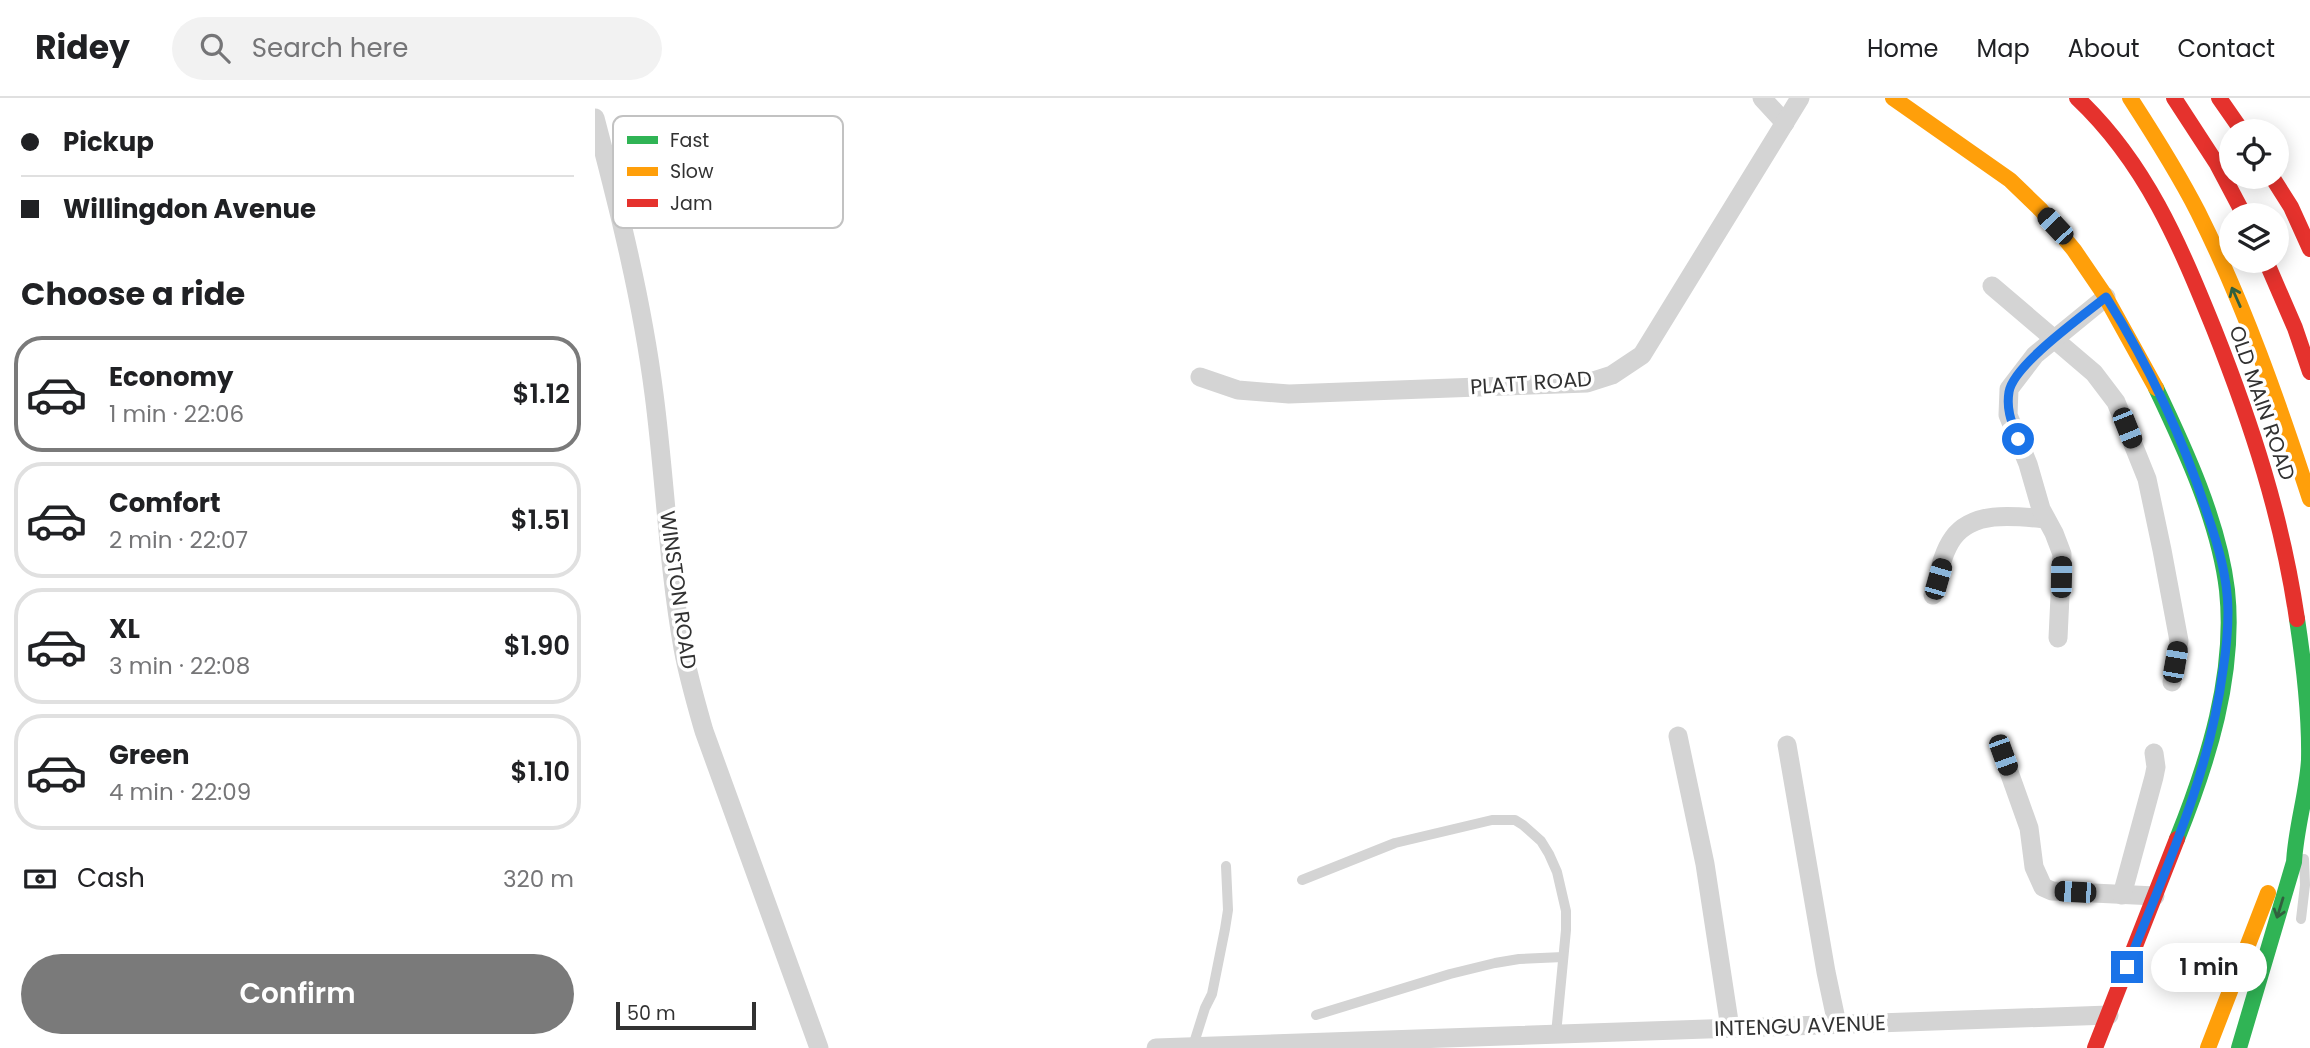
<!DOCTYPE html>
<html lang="en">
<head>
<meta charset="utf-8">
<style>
	:root { --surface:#fff; --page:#f2f2f2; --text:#202124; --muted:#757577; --line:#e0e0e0; --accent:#7a7a7a }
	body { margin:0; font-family:Poppins,sans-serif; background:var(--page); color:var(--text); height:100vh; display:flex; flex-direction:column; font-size:26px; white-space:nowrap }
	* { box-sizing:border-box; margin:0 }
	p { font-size:23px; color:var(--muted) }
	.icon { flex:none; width:38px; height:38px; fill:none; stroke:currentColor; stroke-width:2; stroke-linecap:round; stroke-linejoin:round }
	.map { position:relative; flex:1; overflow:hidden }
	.sheet { display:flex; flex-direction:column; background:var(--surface); width:595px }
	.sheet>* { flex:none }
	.top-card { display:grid; align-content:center; height:154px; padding:0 21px; background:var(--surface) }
	.buttons { position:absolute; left:1624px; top:21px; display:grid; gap:14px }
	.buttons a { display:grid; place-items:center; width:70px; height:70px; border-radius:50%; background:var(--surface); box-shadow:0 4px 18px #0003; font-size:35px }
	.scale { position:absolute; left:21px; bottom:18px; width:140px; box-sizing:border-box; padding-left:7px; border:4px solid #323232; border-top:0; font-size:19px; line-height:24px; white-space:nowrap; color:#323232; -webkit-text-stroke:5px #fff; paint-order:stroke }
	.end { position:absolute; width:32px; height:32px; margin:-16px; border:9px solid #1a73e8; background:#fff; box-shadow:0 0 0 4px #fff }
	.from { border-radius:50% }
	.bubble { position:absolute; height:49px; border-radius:24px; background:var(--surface); box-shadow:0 4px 18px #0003; font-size:23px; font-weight:600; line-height:49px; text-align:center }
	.car { position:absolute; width:21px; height:42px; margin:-21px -10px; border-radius:9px; box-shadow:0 0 5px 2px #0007; background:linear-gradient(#222 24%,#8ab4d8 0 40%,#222 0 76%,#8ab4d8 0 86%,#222 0) }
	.top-card b { display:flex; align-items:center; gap:24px; height:66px; font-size:26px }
	.top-card b+b { border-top:2px solid var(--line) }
	.top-card i { width:18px; height:18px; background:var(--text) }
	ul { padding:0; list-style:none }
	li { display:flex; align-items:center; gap:21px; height:116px; margin:0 14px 10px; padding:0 7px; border:4px solid var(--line); border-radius:28px }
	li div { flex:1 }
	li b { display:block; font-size:26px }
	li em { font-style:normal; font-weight:600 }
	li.current { border-color:var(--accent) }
	li>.icon { width:63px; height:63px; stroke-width:1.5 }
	h2 { padding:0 21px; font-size:32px; line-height:84px }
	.pay { display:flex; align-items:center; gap:18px; height:77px; padding:0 21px; font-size:26px }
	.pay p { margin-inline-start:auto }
	.primary-button { display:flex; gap:14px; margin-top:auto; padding:14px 21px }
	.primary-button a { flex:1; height:80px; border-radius:42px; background:var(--accent); color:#fff; font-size:28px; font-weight:600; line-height:80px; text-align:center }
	header { display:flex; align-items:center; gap:42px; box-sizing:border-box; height:98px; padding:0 35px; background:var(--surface); border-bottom:2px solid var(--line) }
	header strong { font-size:33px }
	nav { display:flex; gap:38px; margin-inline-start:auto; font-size:24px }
	.search { width:490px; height:63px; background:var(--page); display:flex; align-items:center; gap:18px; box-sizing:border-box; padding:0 24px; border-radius:38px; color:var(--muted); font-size:26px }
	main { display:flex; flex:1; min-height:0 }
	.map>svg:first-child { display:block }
</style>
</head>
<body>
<header>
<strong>Ridey</strong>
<div class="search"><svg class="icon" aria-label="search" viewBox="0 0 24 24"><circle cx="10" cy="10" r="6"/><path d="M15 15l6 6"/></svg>Search here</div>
<nav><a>Home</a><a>Map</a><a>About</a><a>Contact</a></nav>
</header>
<main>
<section class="sheet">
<div class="top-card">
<b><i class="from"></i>Pickup</b>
<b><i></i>Willingdon Avenue</b>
</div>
<h2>Choose a ride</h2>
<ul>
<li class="current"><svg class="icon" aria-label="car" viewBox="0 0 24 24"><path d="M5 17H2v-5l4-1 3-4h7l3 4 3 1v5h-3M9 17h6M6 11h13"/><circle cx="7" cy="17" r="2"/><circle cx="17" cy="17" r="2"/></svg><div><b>Economy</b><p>1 min · 22:06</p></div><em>$1.12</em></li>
<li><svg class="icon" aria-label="car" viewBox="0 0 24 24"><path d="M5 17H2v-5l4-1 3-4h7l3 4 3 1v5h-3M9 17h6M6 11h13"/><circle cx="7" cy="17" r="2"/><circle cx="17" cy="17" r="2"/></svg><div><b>Comfort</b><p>2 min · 22:07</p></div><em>$1.51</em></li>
<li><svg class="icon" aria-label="car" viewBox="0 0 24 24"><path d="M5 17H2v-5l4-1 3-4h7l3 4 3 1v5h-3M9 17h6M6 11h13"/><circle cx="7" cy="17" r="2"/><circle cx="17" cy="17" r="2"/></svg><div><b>XL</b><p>3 min · 22:08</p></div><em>$1.90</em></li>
<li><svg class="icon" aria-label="car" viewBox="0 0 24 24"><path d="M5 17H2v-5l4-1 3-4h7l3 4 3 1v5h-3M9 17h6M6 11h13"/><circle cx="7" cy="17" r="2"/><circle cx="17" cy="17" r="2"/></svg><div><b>Green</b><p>4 min · 22:09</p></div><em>$1.10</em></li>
</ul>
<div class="pay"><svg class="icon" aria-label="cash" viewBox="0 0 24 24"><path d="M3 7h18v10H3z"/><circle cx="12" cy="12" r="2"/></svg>Cash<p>320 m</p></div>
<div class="primary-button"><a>Confirm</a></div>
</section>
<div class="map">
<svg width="1715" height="950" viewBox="0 0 1715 950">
	<rect width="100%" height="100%" fill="#fff"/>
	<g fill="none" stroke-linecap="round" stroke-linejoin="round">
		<g stroke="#d4d4d4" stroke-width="10">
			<polyline points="707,782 800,745 897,722 920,722 928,727 946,743 954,756 962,774 971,813 971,832 961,936"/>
			<polyline points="1706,821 1710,787 1709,761"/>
			<polyline points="721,917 855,876 900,865 924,861 968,859"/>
			<polyline points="598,948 610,910 617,896 630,831 633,812 631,768"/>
		</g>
		<g stroke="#d4d4d4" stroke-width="19">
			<polyline points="1167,0 1190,25"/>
			<path d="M0,20C24,111 47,202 59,296C70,380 73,466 88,550C93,578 101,605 109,633L224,950"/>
			<polyline points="1397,188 1499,275 1521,304 1552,381 1567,452 1584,543 1577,584"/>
			<polyline points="605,279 643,292 694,296 992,285 1017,277 1047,257 1205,0"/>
			<path d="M1338,497C1343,479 1347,455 1358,440C1378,412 1421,418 1450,421"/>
			<polyline points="1463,540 1467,456 1459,435 1446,411 1433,366 1413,317 1414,291 1440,257 1511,199"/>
			<polyline points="1083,638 1110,766 1135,930"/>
			<polyline points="1192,647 1231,874 1242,926"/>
			<polyline points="1408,657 1434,730 1439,769 1448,789 1457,793 1560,798"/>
			<polyline points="1527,797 1559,679 1561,669 1559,655"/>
			<polyline points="561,950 1514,917"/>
		</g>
		<g stroke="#30b455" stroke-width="16">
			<path d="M1561,290C1590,351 1624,424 1632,492C1641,576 1613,664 1582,741"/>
			<path d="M1644,950L1699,764C1701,729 1712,696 1714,662C1715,616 1709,567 1702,521"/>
		</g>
		<g stroke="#ff9f0a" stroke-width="16">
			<polyline points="1298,0 1415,82 1446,112 1479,152 1509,196 1561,290"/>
			<path d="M1535,0C1559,37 1583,75 1603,114C1649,206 1683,303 1715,401"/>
			<polyline points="1613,950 1673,795"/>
		</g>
		<g stroke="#e5322d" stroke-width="16">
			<path d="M1482,0C1551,65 1584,145 1619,231C1657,327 1687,419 1702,521"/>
			<polyline points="1579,0 1622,66 1649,117"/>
			<polyline points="1624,0 1647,33"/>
			<polyline points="1677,79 1696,109 1715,151"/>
			<polyline points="1671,163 1700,230 1715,274"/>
			<polyline points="1500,950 1582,741"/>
		</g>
	</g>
	<defs><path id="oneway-shaft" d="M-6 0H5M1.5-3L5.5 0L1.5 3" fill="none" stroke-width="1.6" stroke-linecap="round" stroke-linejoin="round" transform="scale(1.75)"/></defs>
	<g stroke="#31603e">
		<use href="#oneway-shaft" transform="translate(1641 199) rotate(-114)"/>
		<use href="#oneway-shaft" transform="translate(1685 810) rotate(107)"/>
	</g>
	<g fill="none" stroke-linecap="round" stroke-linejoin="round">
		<path stroke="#1a73e8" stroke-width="9" d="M1423,341C1417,325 1411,312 1414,294C1418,267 1489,217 1511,199C1553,266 1588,340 1612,415C1623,447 1633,480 1633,514C1633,533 1631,553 1628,572C1614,679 1571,770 1532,869"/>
	</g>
	<g text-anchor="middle" stroke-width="7" stroke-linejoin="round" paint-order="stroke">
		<g font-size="21" fill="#323232" stroke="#fff">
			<text transform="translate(936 285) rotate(-4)" y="7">PLATT ROAD</text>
			<text transform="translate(1667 305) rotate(71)" y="7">OLD MAIN ROAD</text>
			<text transform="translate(83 492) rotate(82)" y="7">WINSTON ROAD</text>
			<text transform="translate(1205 928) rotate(-2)" y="7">INTENGU AVENUE</text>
		</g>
	</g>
	<rect x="18" y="18" width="230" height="112" rx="10" fill="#fff" stroke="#c2c2c2" stroke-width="2"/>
	<rect x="32" y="38" width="31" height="8" fill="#30b455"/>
	<rect x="32" y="69" width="31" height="9" fill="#ff9f0a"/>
	<rect x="32" y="101" width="31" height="8" fill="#e5322d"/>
	<g font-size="19" fill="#323232">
		<text x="75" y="49">Fast</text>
		<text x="75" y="80">Slow</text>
		<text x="75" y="112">Jam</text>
	</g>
</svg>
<div class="buttons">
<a><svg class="icon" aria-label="locate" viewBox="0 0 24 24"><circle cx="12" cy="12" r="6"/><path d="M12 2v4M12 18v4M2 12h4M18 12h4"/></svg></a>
<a><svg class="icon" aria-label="layers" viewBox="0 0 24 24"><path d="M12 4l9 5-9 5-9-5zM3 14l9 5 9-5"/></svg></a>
</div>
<div class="scale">50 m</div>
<i class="end from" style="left:1423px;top:341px"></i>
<i class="end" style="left:1532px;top:869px"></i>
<div class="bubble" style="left:1556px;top:845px;width:116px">1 min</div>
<i class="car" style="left:1460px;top:128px;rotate:317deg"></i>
<i class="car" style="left:1532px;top:330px;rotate:158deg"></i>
<i class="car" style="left:1466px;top:479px;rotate:1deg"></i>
<i class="car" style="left:1343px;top:481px;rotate:16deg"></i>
<i class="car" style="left:1580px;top:564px;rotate:10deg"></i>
<i class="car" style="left:1408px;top:657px;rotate:160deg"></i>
<i class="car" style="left:1480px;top:794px;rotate:273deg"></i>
</div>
</main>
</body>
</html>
